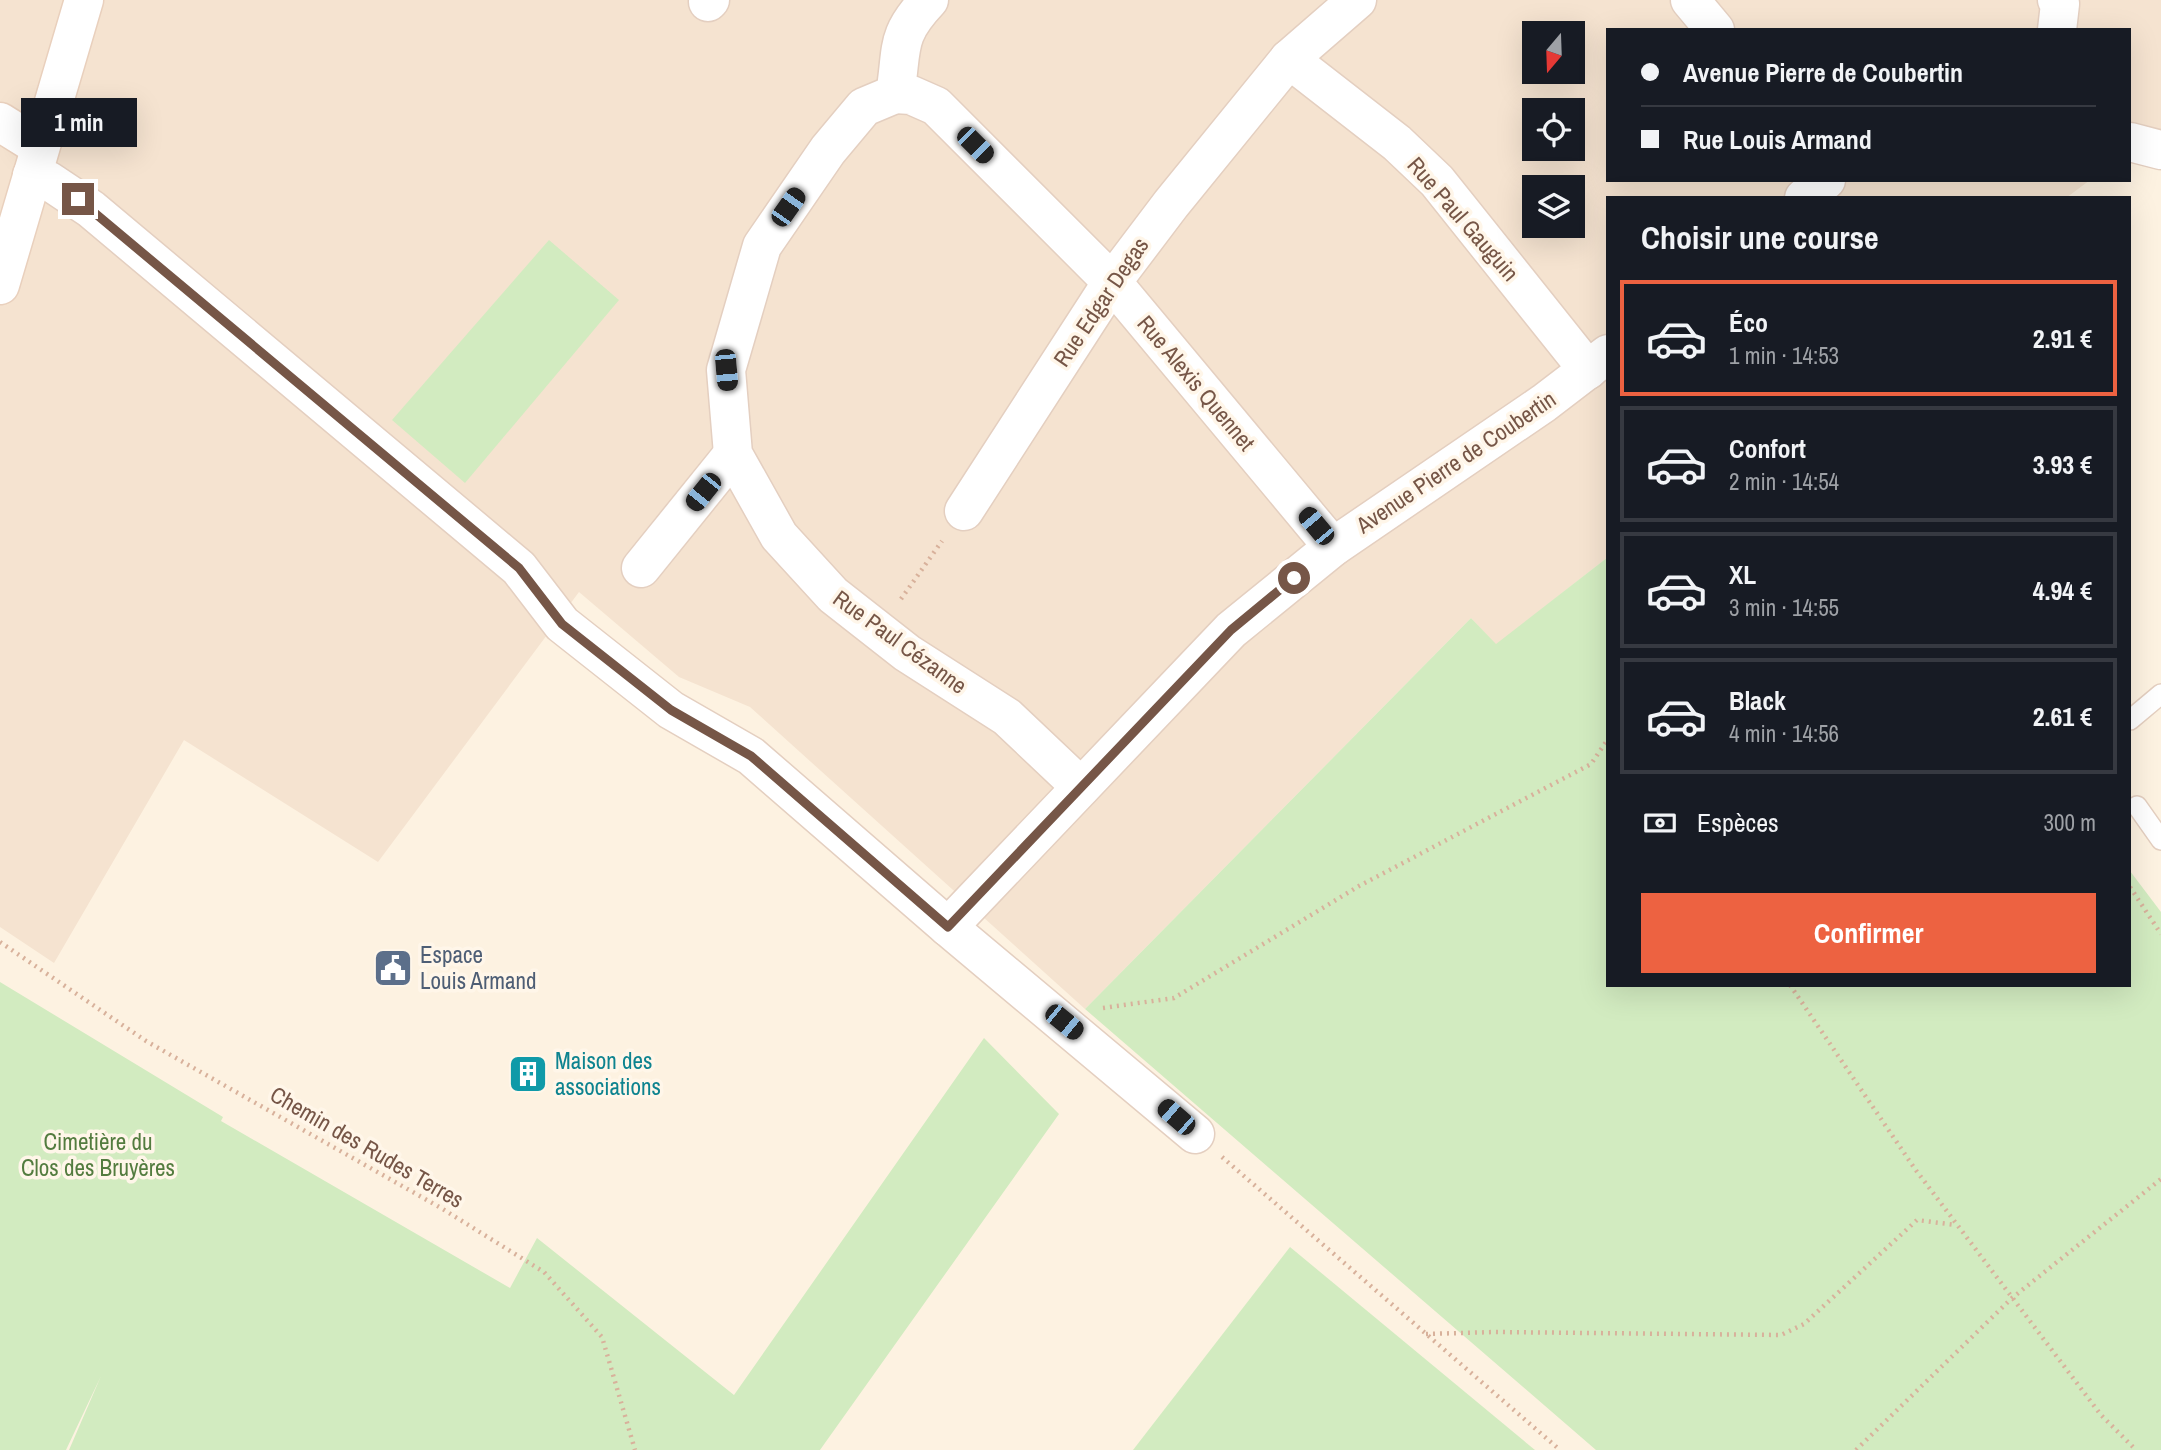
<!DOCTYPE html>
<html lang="fr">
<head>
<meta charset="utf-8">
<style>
	:root { --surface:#171b24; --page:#242831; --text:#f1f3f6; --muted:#9ea1a6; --line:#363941; --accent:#ed6241 }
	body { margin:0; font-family:"Archivo Narrow",sans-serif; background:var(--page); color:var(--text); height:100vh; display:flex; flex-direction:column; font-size:26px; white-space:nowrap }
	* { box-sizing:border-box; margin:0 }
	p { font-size:23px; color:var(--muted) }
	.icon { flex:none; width:38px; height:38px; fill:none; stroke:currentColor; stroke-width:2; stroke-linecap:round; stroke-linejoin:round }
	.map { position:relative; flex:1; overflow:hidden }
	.details { position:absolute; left:1606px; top:196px; width:525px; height:791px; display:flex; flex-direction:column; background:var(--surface); border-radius:0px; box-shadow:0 7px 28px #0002 }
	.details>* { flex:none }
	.guide { position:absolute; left:1606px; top:28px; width:525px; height:154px; border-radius:0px; box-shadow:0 7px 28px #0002; display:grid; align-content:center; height:154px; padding:0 35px; background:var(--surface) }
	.needle { width:46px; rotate:199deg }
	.fabs { position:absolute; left:1522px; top:21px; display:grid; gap:14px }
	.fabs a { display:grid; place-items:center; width:63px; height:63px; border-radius:0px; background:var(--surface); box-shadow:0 7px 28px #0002; font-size:35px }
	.end { position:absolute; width:32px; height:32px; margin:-16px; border:9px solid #765647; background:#fff; box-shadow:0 0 0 4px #fff }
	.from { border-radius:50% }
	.bubble { position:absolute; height:49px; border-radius:0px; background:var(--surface); box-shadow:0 7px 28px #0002; font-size:23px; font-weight:800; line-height:49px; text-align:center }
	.car { position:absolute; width:21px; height:42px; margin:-21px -10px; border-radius:9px; box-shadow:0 0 5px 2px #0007; background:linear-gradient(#222 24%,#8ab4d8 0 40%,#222 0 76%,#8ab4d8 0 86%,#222 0) }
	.guide b { display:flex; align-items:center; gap:24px; height:66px; font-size:26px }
	.guide b+b { border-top:2px solid var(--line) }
	.guide i { width:18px; height:18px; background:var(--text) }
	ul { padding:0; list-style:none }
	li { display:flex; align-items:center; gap:21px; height:116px; margin:0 14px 10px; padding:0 21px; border:4px solid var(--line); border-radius:0px }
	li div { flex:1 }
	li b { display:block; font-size:26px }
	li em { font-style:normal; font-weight:800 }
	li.on { border-color:var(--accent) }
	li>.icon { width:63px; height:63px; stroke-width:1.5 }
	h2 { padding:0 35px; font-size:32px; line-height:84px }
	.pay { display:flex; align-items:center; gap:18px; height:77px; padding:0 35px; font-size:26px }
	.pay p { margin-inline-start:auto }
	.button { display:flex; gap:14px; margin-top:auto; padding:14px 35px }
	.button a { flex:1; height:80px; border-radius:0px; background:var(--accent); color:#fff; font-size:28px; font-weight:800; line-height:80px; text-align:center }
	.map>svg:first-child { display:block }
</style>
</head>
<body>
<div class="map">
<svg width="2161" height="1450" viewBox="0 0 2161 1450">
	<rect width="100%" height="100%" fill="#fdf2e1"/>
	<path fill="#f5e3d0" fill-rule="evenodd" d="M0,0H2161V132L2130,153V30H1608V180H2090L2066,198H1608V557L1496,645L1471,618L1085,1009L750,707L679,677L579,592L378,862L184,740L54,963L0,927ZM1535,33H1573V72H1535ZM1535,110H1573V149H1535ZM1535,187H1573V226H1535Z"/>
	<g fill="#d2ebc0">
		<polygon points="549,240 619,300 465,483 392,420"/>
		<polygon points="1608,557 1608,985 2130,985 2130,871 2161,912 2161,1450 1596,1450 1085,1009 1471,618 1496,644"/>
		<polygon points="0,982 223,1117 221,1121 510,1288 537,1238 734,1395 984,1038 1059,1114 820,1450 69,1450 101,1376 66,1450 0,1450"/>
		<polygon points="1290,1247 1535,1450 1133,1450"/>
	</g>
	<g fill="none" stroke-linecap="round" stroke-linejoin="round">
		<g stroke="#e4cfc0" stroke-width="22">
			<g id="lane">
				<polyline points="2130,720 2161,694"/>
				<polyline points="2137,806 2161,840"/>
			</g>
		</g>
		<g stroke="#e4cfc0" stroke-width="41">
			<g id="street">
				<path d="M929,0C894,37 903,48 895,94L864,107L828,150L762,246L726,370L733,454L779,536L833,595L907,653L1007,717L1081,787"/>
				<polyline points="1690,0 1715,30"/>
				<polyline points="708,2 710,0"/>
				<polyline points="2057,30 2060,4 2057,0"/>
				<polyline points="1289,59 1397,143 1437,181 1588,370"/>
				<polyline points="895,94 911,95 936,106 1112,282 1333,547"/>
				<polyline points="2130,142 2161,150"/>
				<polyline points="32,175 49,181 91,209 519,568 562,624 671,710 751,756 948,927 1195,1134"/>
				<polyline points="1804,198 1826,180"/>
				<polyline points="964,511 1112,282 1171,204 1289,59 1357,0"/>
				<polyline points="641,568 733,454"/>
				<polyline points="948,927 1231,630 1333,547 1544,403 1608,354"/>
			</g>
		</g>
		<g stroke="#e9d0bd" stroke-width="41">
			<g id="secondary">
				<polyline points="0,122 40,147"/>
				<polyline points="0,285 84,0"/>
			</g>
		</g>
		<g stroke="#d8b19b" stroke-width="4.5" stroke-dasharray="2 5" stroke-linecap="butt">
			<polyline points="901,599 942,541"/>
			<polyline points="2130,887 2161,934"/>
			<polyline points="0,942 146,1041 441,1208 544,1272 602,1337 635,1450"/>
			<polyline points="1790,985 1915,1169 2101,1415 2136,1450"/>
			<polyline points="1103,1008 1174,998 1359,886 1591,764 1608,739"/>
			<polyline points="1222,1157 1560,1450"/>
			<polyline points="1426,1334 1495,1332 1781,1335 1804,1324 1917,1220 1956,1225"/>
			<polyline points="1856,1450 2012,1298 2161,1179"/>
		</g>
		<use href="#lane" stroke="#fff" stroke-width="19"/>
		<use href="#street" stroke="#fff" stroke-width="38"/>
		<use href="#secondary" stroke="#fff" stroke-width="38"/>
	</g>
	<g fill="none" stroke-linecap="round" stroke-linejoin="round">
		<polyline stroke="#765647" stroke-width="9" points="78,199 519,568 562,624 671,710 751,756 948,927 1231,630 1294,578"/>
	</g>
	<defs>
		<g id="civic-square" transform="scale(2.0125)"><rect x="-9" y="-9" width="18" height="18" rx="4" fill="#5c6f8a" stroke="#fff6e9"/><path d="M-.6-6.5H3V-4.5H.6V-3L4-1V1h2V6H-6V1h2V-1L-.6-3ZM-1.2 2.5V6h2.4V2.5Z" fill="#fff"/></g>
		<g id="building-square" transform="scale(2.0125)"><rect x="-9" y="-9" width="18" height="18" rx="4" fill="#0f9aa8" stroke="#fff6e9"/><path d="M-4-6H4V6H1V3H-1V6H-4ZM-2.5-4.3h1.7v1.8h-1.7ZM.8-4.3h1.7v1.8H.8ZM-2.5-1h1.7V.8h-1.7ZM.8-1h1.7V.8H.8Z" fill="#fff"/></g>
	</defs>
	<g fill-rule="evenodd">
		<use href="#civic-square" x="393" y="968"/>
		<use href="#building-square" x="528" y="1074"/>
	</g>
	<g text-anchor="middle" stroke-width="7" stroke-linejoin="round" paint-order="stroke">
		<g font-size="23" fill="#765647" stroke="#fff6e9">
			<text transform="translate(1463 219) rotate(49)" y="8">Rue Paul Gauguin</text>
			<text transform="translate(1101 302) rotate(-56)" y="8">Rue Edgar Degas</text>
			<text transform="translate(1196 383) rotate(50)" y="8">Rue Alexis Quennet</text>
			<text transform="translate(1456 462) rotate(-34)" y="8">Avenue Pierre de Coubertin</text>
			<text transform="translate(900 642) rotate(36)" y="8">Rue Paul Cézanne</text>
			<text transform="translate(367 1147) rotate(30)" y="8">Chemin des Rudes Terres</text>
		</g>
		<g font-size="23" fill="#4e5e75" stroke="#fff6e9" text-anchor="start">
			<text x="420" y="963">Espace<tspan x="420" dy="26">Louis Armand</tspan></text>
		</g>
		<g font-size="23" fill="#0d838f" stroke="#fff6e9" text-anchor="start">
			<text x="555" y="1069">Maison des<tspan x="555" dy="26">associations</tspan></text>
		</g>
		<g font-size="23" fill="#537c3f" stroke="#fff6e9">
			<text x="98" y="1150">Cimetière du<tspan x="98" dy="26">Clos des Bruyères</tspan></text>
		</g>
	</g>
</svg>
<div class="fabs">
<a><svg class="needle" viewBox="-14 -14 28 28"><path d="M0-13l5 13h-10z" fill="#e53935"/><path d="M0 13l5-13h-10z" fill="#9ea1a6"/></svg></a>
<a><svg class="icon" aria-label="locate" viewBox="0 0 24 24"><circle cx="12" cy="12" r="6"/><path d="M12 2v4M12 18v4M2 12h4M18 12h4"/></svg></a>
<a><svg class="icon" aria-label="layers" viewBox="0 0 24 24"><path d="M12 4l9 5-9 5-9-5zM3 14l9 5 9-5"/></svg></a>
</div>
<i class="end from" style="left:1294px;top:578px"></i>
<i class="end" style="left:78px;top:199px"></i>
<div class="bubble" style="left:21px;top:98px;width:116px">1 min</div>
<i class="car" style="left:975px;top:145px;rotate:135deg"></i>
<i class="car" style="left:788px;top:207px;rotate:35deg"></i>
<i class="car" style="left:726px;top:370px;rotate:175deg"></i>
<i class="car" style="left:703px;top:492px;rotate:219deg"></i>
<i class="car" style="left:1316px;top:526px;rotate:320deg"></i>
<i class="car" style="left:1064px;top:1022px;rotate:129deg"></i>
<i class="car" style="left:1176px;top:1117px;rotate:311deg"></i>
<div class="guide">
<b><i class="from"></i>Avenue Pierre de Coubertin</b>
<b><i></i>Rue Louis Armand</b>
</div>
<section class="details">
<h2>Choisir une course</h2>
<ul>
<li class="on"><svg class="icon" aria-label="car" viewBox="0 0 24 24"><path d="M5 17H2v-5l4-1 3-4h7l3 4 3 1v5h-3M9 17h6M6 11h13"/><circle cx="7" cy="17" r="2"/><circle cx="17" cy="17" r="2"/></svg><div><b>Éco</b><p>1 min · 14:53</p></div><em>2.91 €</em></li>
<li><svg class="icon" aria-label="car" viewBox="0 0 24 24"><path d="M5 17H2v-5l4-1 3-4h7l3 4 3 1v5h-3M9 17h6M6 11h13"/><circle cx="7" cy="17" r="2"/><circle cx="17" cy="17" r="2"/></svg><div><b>Confort</b><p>2 min · 14:54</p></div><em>3.93 €</em></li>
<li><svg class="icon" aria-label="car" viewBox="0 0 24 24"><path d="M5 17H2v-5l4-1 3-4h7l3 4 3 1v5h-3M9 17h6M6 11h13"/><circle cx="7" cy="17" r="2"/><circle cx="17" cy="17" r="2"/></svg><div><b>XL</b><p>3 min · 14:55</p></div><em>4.94 €</em></li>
<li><svg class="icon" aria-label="car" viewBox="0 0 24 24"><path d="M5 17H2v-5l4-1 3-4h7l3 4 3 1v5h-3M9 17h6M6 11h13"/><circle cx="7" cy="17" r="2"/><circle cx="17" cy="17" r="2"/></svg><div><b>Black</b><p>4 min · 14:56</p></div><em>2.61 €</em></li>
</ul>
<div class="pay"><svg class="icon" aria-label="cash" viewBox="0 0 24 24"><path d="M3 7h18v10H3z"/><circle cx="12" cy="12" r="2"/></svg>Espèces<p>300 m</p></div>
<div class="button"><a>Confirmer</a></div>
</section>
</div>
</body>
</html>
